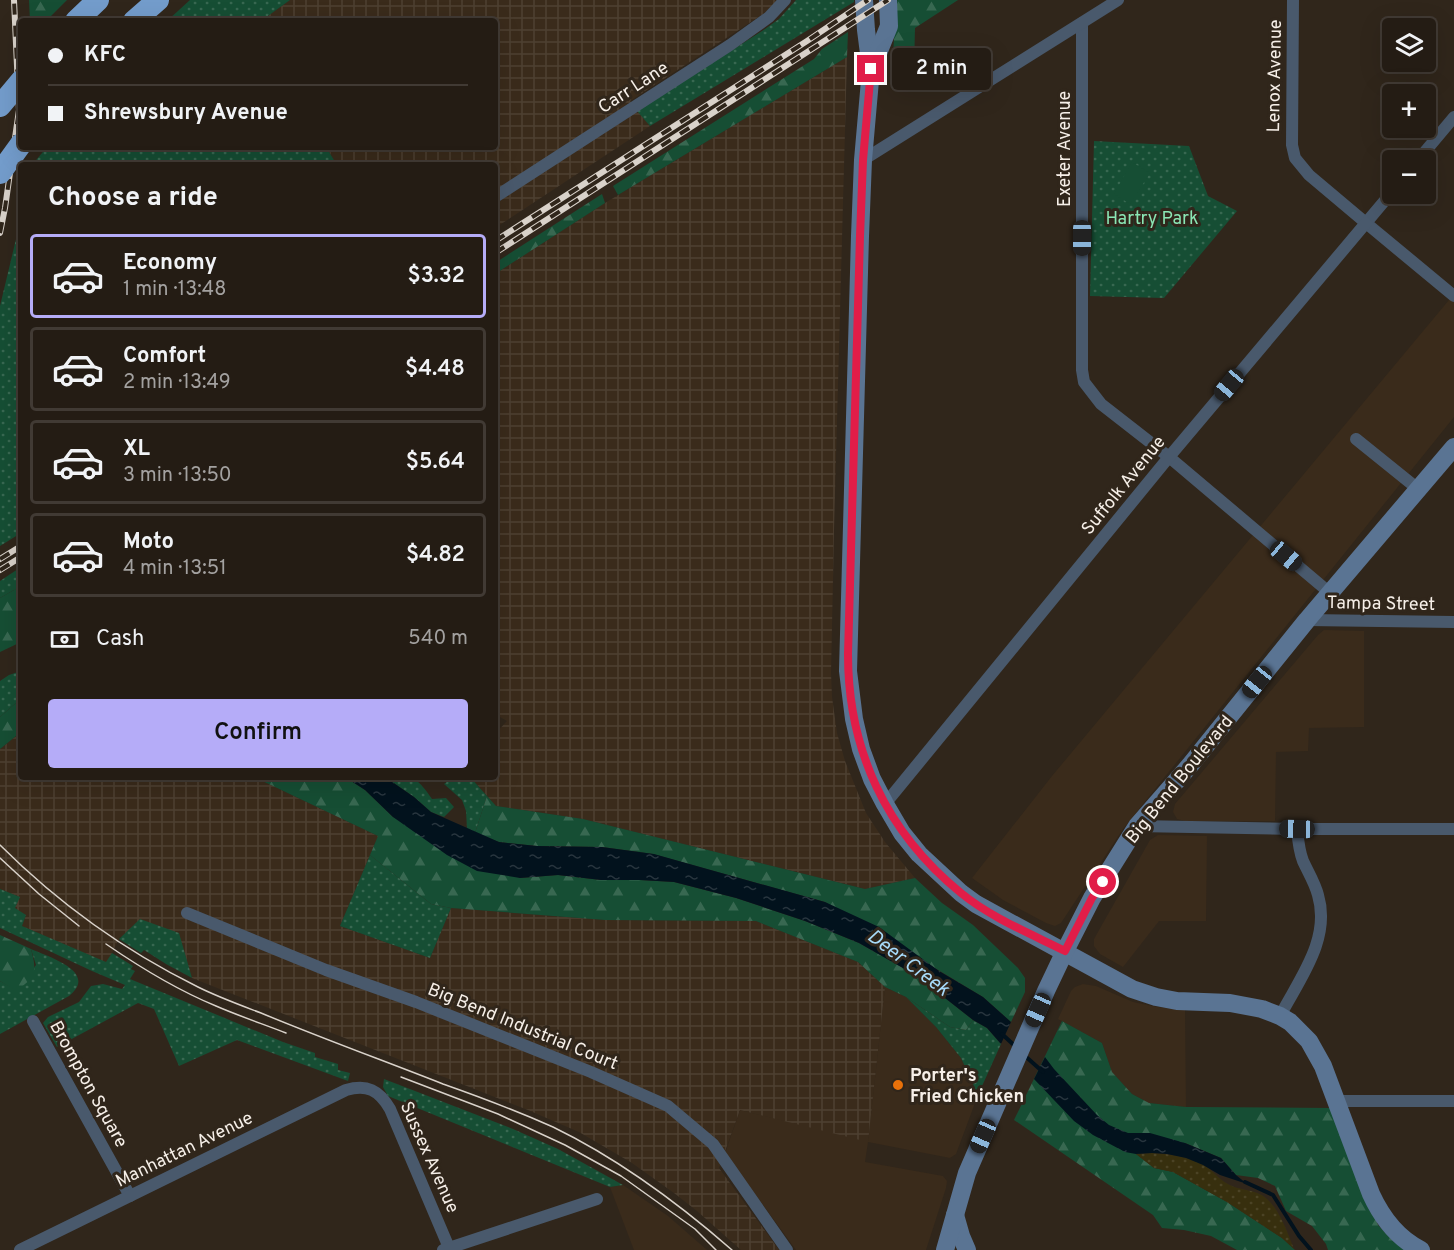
<!DOCTYPE html>
<html lang="en">
<head>
<meta charset="utf-8">
<style>
	:root { --surface:#241c14; --page:#2c251d; --text:#f1f3f6; --muted:#a3a1a0; --line:#413a34; --accent:#b5acf8 }
	body { margin:0; font-family:Overpass,sans-serif; background:var(--page); color:var(--text); height:100vh; display:flex; flex-direction:column; font-size:22px; white-space:nowrap }
	* { box-sizing:border-box; margin:0 }
	p { font-size:20px; color:var(--muted) }
	.icon { flex:none; width:33px; height:33px; fill:none; stroke:currentColor; stroke-width:2; stroke-linecap:round; stroke-linejoin:round }
	.map { position:relative; flex:1; overflow:hidden }
	.panel { position:absolute; left:18px; top:162px; width:480px; height:618px; display:flex; flex-direction:column; background:var(--surface); border-radius:6px; box-shadow:0 6px 24px #0002,0 0 0 2px var(--line) }
	.panel>* { flex:none }
	.guide { position:absolute; left:18px; top:18px; width:480px; height:132px; border-radius:6px; box-shadow:0 6px 24px #0002,0 0 0 2px var(--line); display:grid; align-content:center; height:132px; padding:0 30px; background:var(--surface) }
	.fabs { position:absolute; left:1382px; top:18px; display:grid; gap:12px }
	.fabs a { display:grid; place-items:center; width:54px; height:54px; border-radius:6px; background:var(--surface); box-shadow:0 6px 24px #0002,0 0 0 2px var(--line); font-size:30px }
	.end { position:absolute; width:27px; height:27px; margin:-14px; border:8px solid #e11d48; background:#fff; box-shadow:0 0 0 3px #fff }
	.from { border-radius:50% }
	.bubble { position:absolute; height:42px; border-radius:6px; background:var(--surface); box-shadow:0 6px 24px #0002,0 0 0 2px var(--line); font-size:20px; font-weight:600; line-height:42px; text-align:center }
	.car { position:absolute; width:18px; height:36px; margin:-18px -9px; border-radius:8px; box-shadow:0 0 4px 2px #0007; background:linear-gradient(#222 24%,#8ab4d8 0 40%,#222 0 76%,#8ab4d8 0 86%,#222 0) }
	.guide b { display:flex; align-items:center; gap:21px; height:57px; font-size:22px }
	.guide b+b { border-top:2px solid var(--line) }
	.guide i { width:15px; height:15px; background:var(--text) }
	ul { padding:0; list-style:none }
	li { display:flex; align-items:center; gap:18px; height:84px; margin:0 12px 9px; padding:0 18px; border:3px solid var(--line); border-radius:6px }
	li div { flex:1 }
	li b { display:block; font-size:22px }
	li em { font-style:normal; font-weight:600 }
	li.selected { border-color:var(--accent) }
	li>.icon { width:54px; height:54px; stroke-width:1.5 }
	h2 { padding:0 30px; font-size:27px; line-height:72px }
	.pay { display:flex; align-items:center; gap:15px; height:66px; padding:0 30px; font-size:22px }
	.pay p { margin-inline-start:auto }
	.primary-button { display:flex; gap:12px; margin-top:auto; padding:12px 30px }
	.primary-button a { flex:1; height:69px; border-radius:6px; background:var(--accent); color:#111; font-size:24px; font-weight:600; line-height:69px; text-align:center }
	.map>svg:first-child { display:block }
</style>
</head>
<body>
<div class="map">
<svg width="1454" height="1250" viewBox="0 0 1454 1250">
	<defs>
		<pattern id="industrial-grid" width="8" height="8" patternUnits="userSpaceOnUse" patternTransform="scale(1.5)"><rect width="8" height="8" fill="#3a2b1b"/><path d="M0 4h8M4 0v8" fill="none" stroke="#4d4031"/></pattern>
		<pattern id="green-dots" width="8" height="8" patternUnits="userSpaceOnUse" patternTransform="scale(1.5)"><rect width="8" height="8" fill="#164e34"/><path d="M2 2h.1M6 6h.1" fill="none" stroke="#386851" stroke-width="1.8" stroke-linecap="round"/></pattern>
		<pattern id="forest-firs" width="22" height="20" patternUnits="userSpaceOnUse" patternTransform="scale(1.5)"><rect width="22" height="20" fill="#164e34"/><path d="M5 1l3.5 6h-7zM16 11l3.5 6h-7z" fill="#386851"/></pattern>
		<pattern id="sand-dots" width="8" height="8" patternUnits="userSpaceOnUse" patternTransform="scale(1.5)"><rect width="8" height="8" fill="#372f0e"/><path d="M2 2h.1M6 6h.1" fill="none" stroke="#4b4325" stroke-width="1.8" stroke-linecap="round"/></pattern>
		<pattern id="water-ripples" width="26" height="14" patternUnits="userSpaceOnUse" patternTransform="scale(1.5)"><rect width="26" height="14" fill="#02121d"/><path d="M2 4q2-2 4 0t4 0M15 11q2-2 4 0t4 0" fill="none" stroke="#28353e"/></pattern>
	</defs>
	<rect width="100%" height="100%" fill="#30261b"/>
	<g fill="#3a2b1b">
		<polygon points="1454,294 1454,417 1123,829 1061,923 1055,926 1046,923 1003,900 972,878 1052,776"/>
		<polygon points="1324,630 1364,631 1364,727 1309,728 1308,751 1276,752 1275,821 1185,821 1177,819 1173,812 1175,804 1318,635"/>
		<polygon points="1158,835 1207,836 1206,921 1159,921 1123,967 1100,954 1094,946 1094,939 1150,840"/>
		<polygon points="1083,984 1096,986 1133,1002 1157,1007 1185,1010 1186,1107 1149,1103 1132,1094 1112,1072 1102,1043 1058,1019 1071,991 1075,987"/>
		<polygon points="885,987 906,997 936,1027 961,1058 978,1095 956,1154 950,1158 868,1142 865,1162 943,1176 947,1181 946,1188 926,1250 796,1250 725,1153 740,1110 868,1141"/>
		<polygon points="623,1185 668,1216 707,1250 634,1250 610,1187"/>
	</g>
	<g fill="url(#industrial-grid)">
		<polygon points="290,0 779,0 763,14 630,101 650,126 495,228 495,165 337,165 326,147 495,147 495,21 261,21"/>
		<polygon points="847,57 834,530 831,673 832,697 837,733 845,761 866,813 885,842 915,878 865,889 583,819 496,806 470,777 495,777 495,734 507,721 495,714 495,274 605,203"/>
		<polygon points="21,732 21,777 254,777 378,836 340,926 430,958 451,908 605,920 756,921 858,962 885,987 868,1142 740,1110 719,1168 779,1250 741,1250 697,1211 674,1193 632,1163 579,1132 528,1110 192,978 178,933 120,937 107,963 22,926 26,915 14,908 19,897 0,889 0,749"/>
	</g>
	<g fill="url(#green-dots)">
		<polygon points="190,0 290,0 261,21 167,21"/>
		<polygon points="796,0 854,0 854,2 650,126 637,111 765,29 779,19"/>
		<polygon points="1094,141 1189,146 1208,196 1237,211 1164,298 1090,296"/>
		<polygon points="47,147 326,147 337,165 32,165"/>
		<polygon points="21,209 21,382 20,387 21,388 21,533 0,546 0,306 17,235"/>
		<polygon points="21,567 21,586 0,598 0,581"/>
		<polygon points="21,671 21,701 17,702 0,717 0,681 9,675"/>
		<path d="M385,777C413,777 415,774 432,799L446,798L454,807L444,817L431,812L414,797Z"/>
		<polygon points="454,777 470,777 487,796 475,833 467,829 466,811 462,800 444,784"/>
		<polygon points="370,855 431,904 451,908 430,958 340,926"/>
		<polygon points="0,889 20,897 15,908 26,915 22,926 106,962 112,953 133,966 131,969 135,971 130,979 283,1042 315,1053 315,1057 338,1064 338,1070 350,1073 348,1081 237,1040 179,1066 154,1009 138,1003 57,1047 43,1023 48,1017 79,1002 91,986 103,984 122,989 125,985 92,971 0,928"/>
		<polygon points="140,919 179,933 192,978 166,964 144,950 141,953 119,939"/>
		<path d="M31,949C49,957 99,972 69,996L0,1034V981L16,990L36,965Z"/>
		<polygon points="906,997 950,1027 966,1030 973,1020 987,1028 1001,1044 978,1095 961,1058 936,1027"/>
		<polygon points="384,1079 513,1129 558,1149 623,1185 610,1187 388,1096 383,1087"/>
	</g>
	<g fill="url(#forest-firs)">
		<polygon points="29,0 67,0 46,21 30,21"/>
		<polygon points="898,0 958,0 915,28 914,67 892,75 896,1"/>
		<polygon points="848,32 847,57 618,195 613,186 814,59 822,49"/>
		<polygon points="602,194 605,203 495,274 495,263"/>
		<polygon points="21,586 21,642 0,652 0,598"/>
		<polygon points="21,701 21,732 0,749 0,717 17,702"/>
		<polygon points="254,777 345,777 365,790 393,817 520,878 558,875 601,880 640,880 674,882 736,898 805,921 859,943 917,976 973,1020 966,1030 950,1027 906,997 885,987 858,962 756,921 605,920 451,908 431,904 370,855 378,836"/>
		<polygon points="487,796 496,806 583,819 865,889 915,878 942,903 973,925 1018,968 1025,978 1025,992 1011,1022 983,997 825,902 653,854 602,847 537,846 499,842 475,833"/>
		<path d="M0,935L31,949C37,971 36,977 16,991L0,981Z"/>
		<polygon points="1062,1021 1102,1043 1112,1072 1132,1094 1149,1103 1186,1107 1330,1108 1378,1225 1393,1241 1406,1250 1328,1250 1326,1244 1312,1226 1286,1211 1275,1186 1258,1178 1236,1175 1221,1158 1185,1143 1136,1154 1154,1168 1173,1172 1227,1202 1282,1238 1295,1250 1237,1250 1211,1236 1184,1230 1162,1228 1153,1215 1014,1120"/>
	</g>
	<path fill="url(#sand-dots)" d="M1152,1153C1168,1154 1187,1156 1202,1164C1212,1169 1218,1179 1228,1184C1240,1191 1257,1189 1267,1199C1281,1212 1287,1232 1294,1249L1282,1238L1227,1202L1173,1172L1154,1168L1136,1154Z"/>
	<polygon fill="#164e34" points="1132,162 1150,173 1130,204 1114,194"/>
	<g fill="url(#water-ripples)">
		<polygon points="345,777 385,777 414,797 431,812 499,842 537,846 602,847 654,854 825,902 879,927 939,971 983,997 1011,1022 1001,1044 987,1028 973,1020 917,976 859,943 805,921 736,898 674,882 640,880 601,880 558,875 520,878 477,871 447,855 393,817 365,790"/>
		<polygon points="1045,1057 1054,1069 1097,1115 1109,1125 1128,1133 1150,1133 1185,1143 1221,1158 1236,1175 1247,1184 1220,1175 1203,1165 1186,1158 1167,1154 1152,1153 1136,1154 1125,1152 1093,1135 1074,1121 1034,1079"/>
	</g>
	<g fill="none" stroke-linecap="round" stroke-linejoin="round">
		<g stroke="#02121d" stroke-width="4">
			<polyline points="1002,1034 1016,1047"/>
			<polyline points="1024,1055 1043,1072"/>
			<polyline points="1245,1182 1273,1195 1299,1236 1311,1250"/>
		</g>
		<g stroke="#49596c" stroke-width="12">
			<polyline points="1293,0 1292,145 1295,158 1309,175 1366,223 1454,296"/>
			<polyline points="1082,23 1082,370 1084,382 1101,404 1169,457 1330,593"/>
			<polyline points="863,160 1118,0"/>
			<polyline points="1418,160 1454,117"/>
			<polyline points="495,197 730,45 769,17 785,0"/>
			<polyline points="1356,439 1418,489"/>
			<polyline points="1307,620 1454,622"/>
			<polyline points="885,804 1169,457 1392,192"/>
			<polyline points="1137,826 1297,829 1454,829"/>
			<polyline points="187,913 326,970 416,1002 591,1072 668,1106 713,1144 787,1250"/>
			<path d="M1280,1016C1300,978 1331,939 1318,895C1315,883 1308,872 1303,861C1299,851 1298,840 1297,829"/>
			<polyline points="33,1021 130,1196"/>
			<polyline points="1337,1101 1454,1101"/>
			<path d="M20,1250L346,1090C367,1084 379,1090 390,1109L450,1250"/>
			<polyline points="443,1250 597,1199"/>
		</g>
		<g stroke="#5a7493" stroke-width="18">
			<path d="M864,0L866,30L871,69L863,160L860,236L848,671L854,719L861,749L872,779L885,804L902,833L919,854L961,893L976,904L1132,989L1156,997L1177,1001L1230,1003L1262,1009L1280,1016L1290,1022L1309,1041L1323,1066L1371,1194C1382,1218 1397,1238 1421,1250"/>
			<polyline points="872,68 889,26 888,0"/>
			<polyline points="955,1215 961,1236 967,1250"/>
			<polyline points="945,1250 967,1173 1046,991 1065,951 1092,898 1137,826 1191,764 1307,620 1454,447"/>
		</g>
		<g stroke="#739ccb" stroke-width="22">
			<polyline points="76,21 98,0"/>
			<polyline points="134,21 158,0"/>
		</g>
		<g stroke="#d9d2ca" stroke-width="1.5">
			<path d="M0,845C59,904 123,950 198,987C218,997 240,1005 261,1013C321,1038 382,1060 443,1084C480,1097 517,1111 553,1127C619,1159 677,1202 732,1250"/>
			<polyline points="0,858 39,894 79,926"/>
			<path d="M106,944C141,968 177,990 216,1006C239,1016 263,1024 286,1033"/>
			<polyline points="401,1077 498,1114 565,1145 621,1176 695,1229 716,1250"/>
		</g>
		<g stroke="#d9d2ca" stroke-width="6">
			<g id="rail">
				<polyline points="0,233 5,208 19,110 14,0"/>
				<polyline points="495,241 807,41 868,0"/>
				<polyline points="495,253 888,0"/>
				<polyline points="0,559 21,546"/>
				<polyline points="0,570 21,557"/>
			</g>
		</g>
		<use href="#rail" stroke="#30261b" stroke-width="4" stroke-dasharray="11" stroke-linecap="butt"/>
		<g stroke="#739ccb" stroke-width="22">
			<polyline points="0,106 21,81"/>
			<polyline points="0,173 21,144"/>
		</g>
	</g>
	<g fill="none" stroke-linecap="round" stroke-linejoin="round">
		<path stroke="#e11d48" stroke-width="8" d="M871,69L863,160L860,236L848,654C848,750 886,832 961,893C990,917 1031,934 1065,951L1092,898L1103,882"/>
	</g>
	<circle fill="#e8710a" stroke="#30261b" stroke-width="2" cx="898" cy="1085" r="6"/>
	<g text-anchor="middle" stroke-width="6" stroke-linejoin="round" paint-order="stroke">
		<g font-size="18" fill="#f6efe8" stroke="#30261b">
			<text transform="translate(1274 76) rotate(-89)" y="6">Lenox Avenue</text>
			<text transform="translate(633 87) rotate(-33)" y="6">Carr Lane</text>
			<text transform="translate(1064 149) rotate(-90)" y="6">Exeter Avenue</text>
			<text transform="translate(1123 485) rotate(-51)" y="6">Suffolk Avenue</text>
			<text transform="translate(1381 603) rotate(1)" y="6">Tampa Street</text>
			<text transform="translate(1179 779) rotate(-51)" y="6">Big Bend Boulevard</text>
			<text transform="translate(523 1026) rotate(22)" y="6">Big Bend Industrial Court</text>
			<text transform="translate(89 1084) rotate(61)" y="6">Brompton Square</text>
			<text transform="translate(184 1149) rotate(-26)" y="6">Manhattan Avenue</text>
			<text transform="translate(430 1157) rotate(66)" y="6">Sussex Avenue</text>
		</g>
		<g font-size="18" fill="#8ae6b4" stroke="#30261b">
			<text x="1152" y="224">Hartry Park</text>
		</g>
		<g font-size="18" font-weight="bold" fill="#f6efe8" stroke="#30261b" text-anchor="start">
			<text x="910" y="1081">Porter's<tspan x="910" dy="21">Fried Chicken</tspan></text>
		</g>
		<g font-size="20" font-style="italic" fill="#a7daf9" stroke="#30261b">
			<text transform="translate(909 962) rotate(37)" y="7">Deer Creek</text>
		</g>
	</g>
</svg>
<div class="fabs">
<a><svg class="icon" aria-label="layers" viewBox="0 0 24 24"><path d="M12 4l9 5-9 5-9-5zM3 14l9 5 9-5"/></svg></a>
<a>+</a>
<a>−</a>
</div>
<i class="end from" style="left:1103px;top:882px"></i>
<i class="end" style="left:871px;top:69px"></i>
<div class="bubble" style="left:892px;top:48px;width:99px">2 min</div>
<i class="car" style="left:1082px;top:238px;rotate:180deg"></i>
<i class="car" style="left:1229px;top:385px;rotate:220deg"></i>
<i class="car" style="left:1286px;top:556px;rotate:130deg"></i>
<i class="car" style="left:1257px;top:682px;rotate:219deg"></i>
<i class="car" style="left:1297px;top:829px;rotate:271deg"></i>
<i class="car" style="left:1038px;top:1010px;rotate:204deg"></i>
<i class="car" style="left:983px;top:1136px;rotate:204deg"></i>
<div class="guide">
<b><i class="from"></i>KFC</b>
<b><i></i>Shrewsbury Avenue</b>
</div>
<section class="panel">
<h2>Choose a ride</h2>
<ul>
<li class="selected"><svg class="icon" aria-label="car" viewBox="0 0 24 24"><path d="M5 17H2v-5l4-1 3-4h7l3 4 3 1v5h-3M9 17h6M6 11h13"/><circle cx="7" cy="17" r="2"/><circle cx="17" cy="17" r="2"/></svg><div><b>Economy</b><p>1 min · 13:48</p></div><em>$3.32</em></li>
<li><svg class="icon" aria-label="car" viewBox="0 0 24 24"><path d="M5 17H2v-5l4-1 3-4h7l3 4 3 1v5h-3M9 17h6M6 11h13"/><circle cx="7" cy="17" r="2"/><circle cx="17" cy="17" r="2"/></svg><div><b>Comfort</b><p>2 min · 13:49</p></div><em>$4.48</em></li>
<li><svg class="icon" aria-label="car" viewBox="0 0 24 24"><path d="M5 17H2v-5l4-1 3-4h7l3 4 3 1v5h-3M9 17h6M6 11h13"/><circle cx="7" cy="17" r="2"/><circle cx="17" cy="17" r="2"/></svg><div><b>XL</b><p>3 min · 13:50</p></div><em>$5.64</em></li>
<li><svg class="icon" aria-label="car" viewBox="0 0 24 24"><path d="M5 17H2v-5l4-1 3-4h7l3 4 3 1v5h-3M9 17h6M6 11h13"/><circle cx="7" cy="17" r="2"/><circle cx="17" cy="17" r="2"/></svg><div><b>Moto</b><p>4 min · 13:51</p></div><em>$4.82</em></li>
</ul>
<div class="pay"><svg class="icon" aria-label="cash" viewBox="0 0 24 24"><path d="M3 7h18v10H3z"/><circle cx="12" cy="12" r="2"/></svg>Cash<p>540 m</p></div>
<div class="primary-button"><a>Confirm</a></div>
</section>
</div>
</body>
</html>
